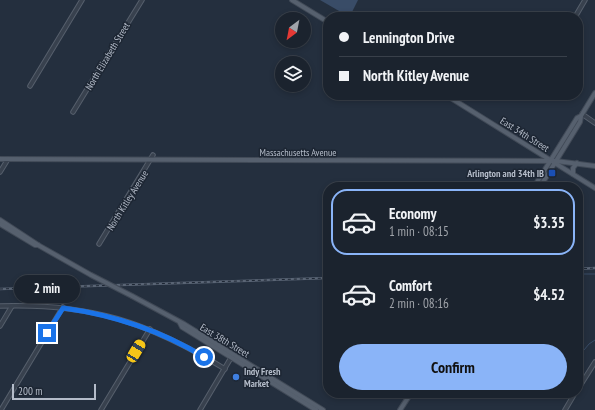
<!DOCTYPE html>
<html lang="en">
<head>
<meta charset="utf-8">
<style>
	:root { --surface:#1b232e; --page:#242b36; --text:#f1f3f6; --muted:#a0a4aa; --line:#39404a; --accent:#8ab4f8 }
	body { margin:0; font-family:"PT Sans Narrow",sans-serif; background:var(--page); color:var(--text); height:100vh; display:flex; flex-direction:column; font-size:15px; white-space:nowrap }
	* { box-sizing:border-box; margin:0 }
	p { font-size:13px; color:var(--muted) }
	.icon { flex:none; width:22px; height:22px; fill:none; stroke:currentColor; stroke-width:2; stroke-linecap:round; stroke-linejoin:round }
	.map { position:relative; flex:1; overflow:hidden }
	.side { position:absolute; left:323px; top:182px; width:260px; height:216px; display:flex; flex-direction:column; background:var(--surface); border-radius:16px; box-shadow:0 2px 6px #0003,0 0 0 1px var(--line) }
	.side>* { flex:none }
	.guide { position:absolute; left:323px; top:12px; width:260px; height:88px; border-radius:16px; box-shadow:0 2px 6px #0003,0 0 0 1px var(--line); display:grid; align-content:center; height:88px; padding:0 16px; background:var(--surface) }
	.needle { width:26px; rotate:212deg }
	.fabs { position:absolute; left:275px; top:12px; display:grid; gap:8px }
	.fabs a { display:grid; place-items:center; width:36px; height:36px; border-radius:50%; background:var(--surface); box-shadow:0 2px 6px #0003,0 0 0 1px var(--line); font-size:20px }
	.scale { position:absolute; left:12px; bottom:10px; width:84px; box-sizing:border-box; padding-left:4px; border:2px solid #b4bcc9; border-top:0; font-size:11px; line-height:14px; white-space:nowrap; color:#b4bcc9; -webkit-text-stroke:3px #1d2633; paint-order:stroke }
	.end { position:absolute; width:18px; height:18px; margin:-9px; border:5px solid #1a73e8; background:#fff; box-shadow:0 0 0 2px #fff }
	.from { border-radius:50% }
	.bubble { position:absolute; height:28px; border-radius:14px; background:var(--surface); box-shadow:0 2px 6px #0003,0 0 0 1px var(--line); font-size:13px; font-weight:800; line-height:28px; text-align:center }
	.car { position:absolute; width:12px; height:24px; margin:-12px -6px; border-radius:5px; box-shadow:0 0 3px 1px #0007; background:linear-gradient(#f5c518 24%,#345 0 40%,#f5c518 0 76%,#345 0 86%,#f5c518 0) }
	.guide b { display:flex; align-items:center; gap:14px; height:38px; font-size:15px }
	.guide b+b { border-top:1px solid var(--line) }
	.guide i { width:10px; height:10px; background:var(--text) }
	ul { padding:7px 0 0; list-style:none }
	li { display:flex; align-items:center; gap:12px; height:66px; margin:0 8px 6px; padding:0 8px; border:2px solid transparent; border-radius:16px }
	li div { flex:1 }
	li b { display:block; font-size:15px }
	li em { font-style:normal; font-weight:800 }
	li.selected { border-color:var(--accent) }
	li>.icon { width:36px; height:36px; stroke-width:1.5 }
	.cta { display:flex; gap:8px; margin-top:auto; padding:8px 16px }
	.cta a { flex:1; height:46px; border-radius:24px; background:var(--accent); color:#111; font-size:16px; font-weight:800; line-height:46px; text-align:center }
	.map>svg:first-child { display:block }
</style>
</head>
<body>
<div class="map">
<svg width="595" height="410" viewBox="0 0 595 410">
	<rect width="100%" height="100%" fill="#242f3e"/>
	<polygon fill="#394c67" points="320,0 358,0 352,12 346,15"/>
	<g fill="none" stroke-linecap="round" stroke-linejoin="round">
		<g stroke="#394c67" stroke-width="1">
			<polyline points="578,274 595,274"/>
			<polyline points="578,355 580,351 584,350 589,344 595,340"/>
		</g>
		<g stroke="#565f6c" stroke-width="5.5">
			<g id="minor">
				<polyline points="575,17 585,0"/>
				<polyline points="30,86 82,0"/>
				<polyline points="73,112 142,0"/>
				<polyline points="582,114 595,123"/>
				<polyline points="0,172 8,159"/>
				<polyline points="99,244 153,155"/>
				<path d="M0,306C90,303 148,322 225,369"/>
				<polyline points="0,326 12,306"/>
				<polyline points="578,389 595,362"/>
				<polyline points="1,410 63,307"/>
				<polyline points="101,410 150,329"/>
				<polyline points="200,410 232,356"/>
				<polyline points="565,410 575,393"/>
			</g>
		</g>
		<g stroke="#414a57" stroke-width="6">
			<g id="major">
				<polyline points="292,0 328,22"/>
				<polyline points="446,95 595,188"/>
				<polyline points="0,159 556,161 595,166"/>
				<polyline points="573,174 573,168 577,163"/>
				<polyline points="534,187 577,118 581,116 595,93"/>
				<polyline points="540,187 580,122 581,116"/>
				<polyline points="0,220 38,245 91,275"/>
				<polyline points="0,224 35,245 38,245"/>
				<polyline points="132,296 184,324 323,410"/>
				<polyline points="180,323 182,327 316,410"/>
				<polyline points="400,410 411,393"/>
			</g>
		</g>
		<use href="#minor" stroke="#38414e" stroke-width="3.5"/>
		<use href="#major" stroke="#56606e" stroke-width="4"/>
		<g stroke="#5a6575" stroke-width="2.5">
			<g id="rail">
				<polyline points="578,269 595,268"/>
				<polyline points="0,289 328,278"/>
			</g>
		</g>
		<use href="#rail" stroke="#1d2633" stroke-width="1" stroke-dasharray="3" stroke-linecap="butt"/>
		<g stroke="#414a57" stroke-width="6" stroke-linecap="butt">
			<polyline id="major-bridge" points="91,275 132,296"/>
		</g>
		<use href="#major-bridge" stroke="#56606e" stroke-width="4"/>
	</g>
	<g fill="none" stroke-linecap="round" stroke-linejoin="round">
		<path stroke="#1a73e8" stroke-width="5" d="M47,333L63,308C114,315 160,330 204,357"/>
	</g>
	<rect fill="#1a4fb4" stroke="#1d2633" stroke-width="1.5" x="548" y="169" width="8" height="8" rx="2"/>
	<circle fill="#3f7fe0" stroke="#1d2633" stroke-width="1.5" cx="236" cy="377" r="4"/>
	<g text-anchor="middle" stroke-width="3" stroke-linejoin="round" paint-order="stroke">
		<g font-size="10" fill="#b4bcc9" stroke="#1d2633">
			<text transform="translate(107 56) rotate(-59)" y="4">North Elizabeth Street</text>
			<text transform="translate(525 134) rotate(32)" y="4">East 34th Street</text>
			<text x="298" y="156">Massachusetts Avenue</text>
			<text transform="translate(127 200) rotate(-58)" y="4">North Kitley Avenue</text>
			<text transform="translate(225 340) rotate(31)" y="4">East 38th Street</text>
		</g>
		<g font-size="10" font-weight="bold" fill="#b4bcc9" stroke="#1d2633" text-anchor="end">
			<text x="544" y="177">Arlington and 34th IB</text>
			<text x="244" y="375" text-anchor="start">Indy Fresh<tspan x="244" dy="12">Market</tspan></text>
		</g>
	</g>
</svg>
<div class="fabs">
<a><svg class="needle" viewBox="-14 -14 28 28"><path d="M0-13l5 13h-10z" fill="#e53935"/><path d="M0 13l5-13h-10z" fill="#a0a4aa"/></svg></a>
<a><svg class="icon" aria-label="layers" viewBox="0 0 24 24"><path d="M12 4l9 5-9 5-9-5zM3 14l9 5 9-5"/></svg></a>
</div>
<div class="scale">200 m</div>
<i class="end from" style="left:204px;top:357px"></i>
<i class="end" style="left:47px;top:333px"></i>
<div class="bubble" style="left:14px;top:275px;width:66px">2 min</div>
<i class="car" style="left:136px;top:351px;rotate:31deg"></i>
<div class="guide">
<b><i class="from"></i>Lennington Drive</b>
<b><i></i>North Kitley Avenue</b>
</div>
<section class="side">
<ul>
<li class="selected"><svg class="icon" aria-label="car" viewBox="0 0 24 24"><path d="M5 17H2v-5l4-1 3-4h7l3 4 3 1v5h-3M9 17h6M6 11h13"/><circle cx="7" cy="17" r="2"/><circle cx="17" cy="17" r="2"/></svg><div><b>Economy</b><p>1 min · 08:15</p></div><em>$3.35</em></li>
<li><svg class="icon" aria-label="car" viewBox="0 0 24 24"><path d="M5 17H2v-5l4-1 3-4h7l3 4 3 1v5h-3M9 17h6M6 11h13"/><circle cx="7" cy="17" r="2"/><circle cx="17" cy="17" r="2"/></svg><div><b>Comfort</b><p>2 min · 08:16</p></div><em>$4.52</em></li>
</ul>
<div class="cta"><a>Confirm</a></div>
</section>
</div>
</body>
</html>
